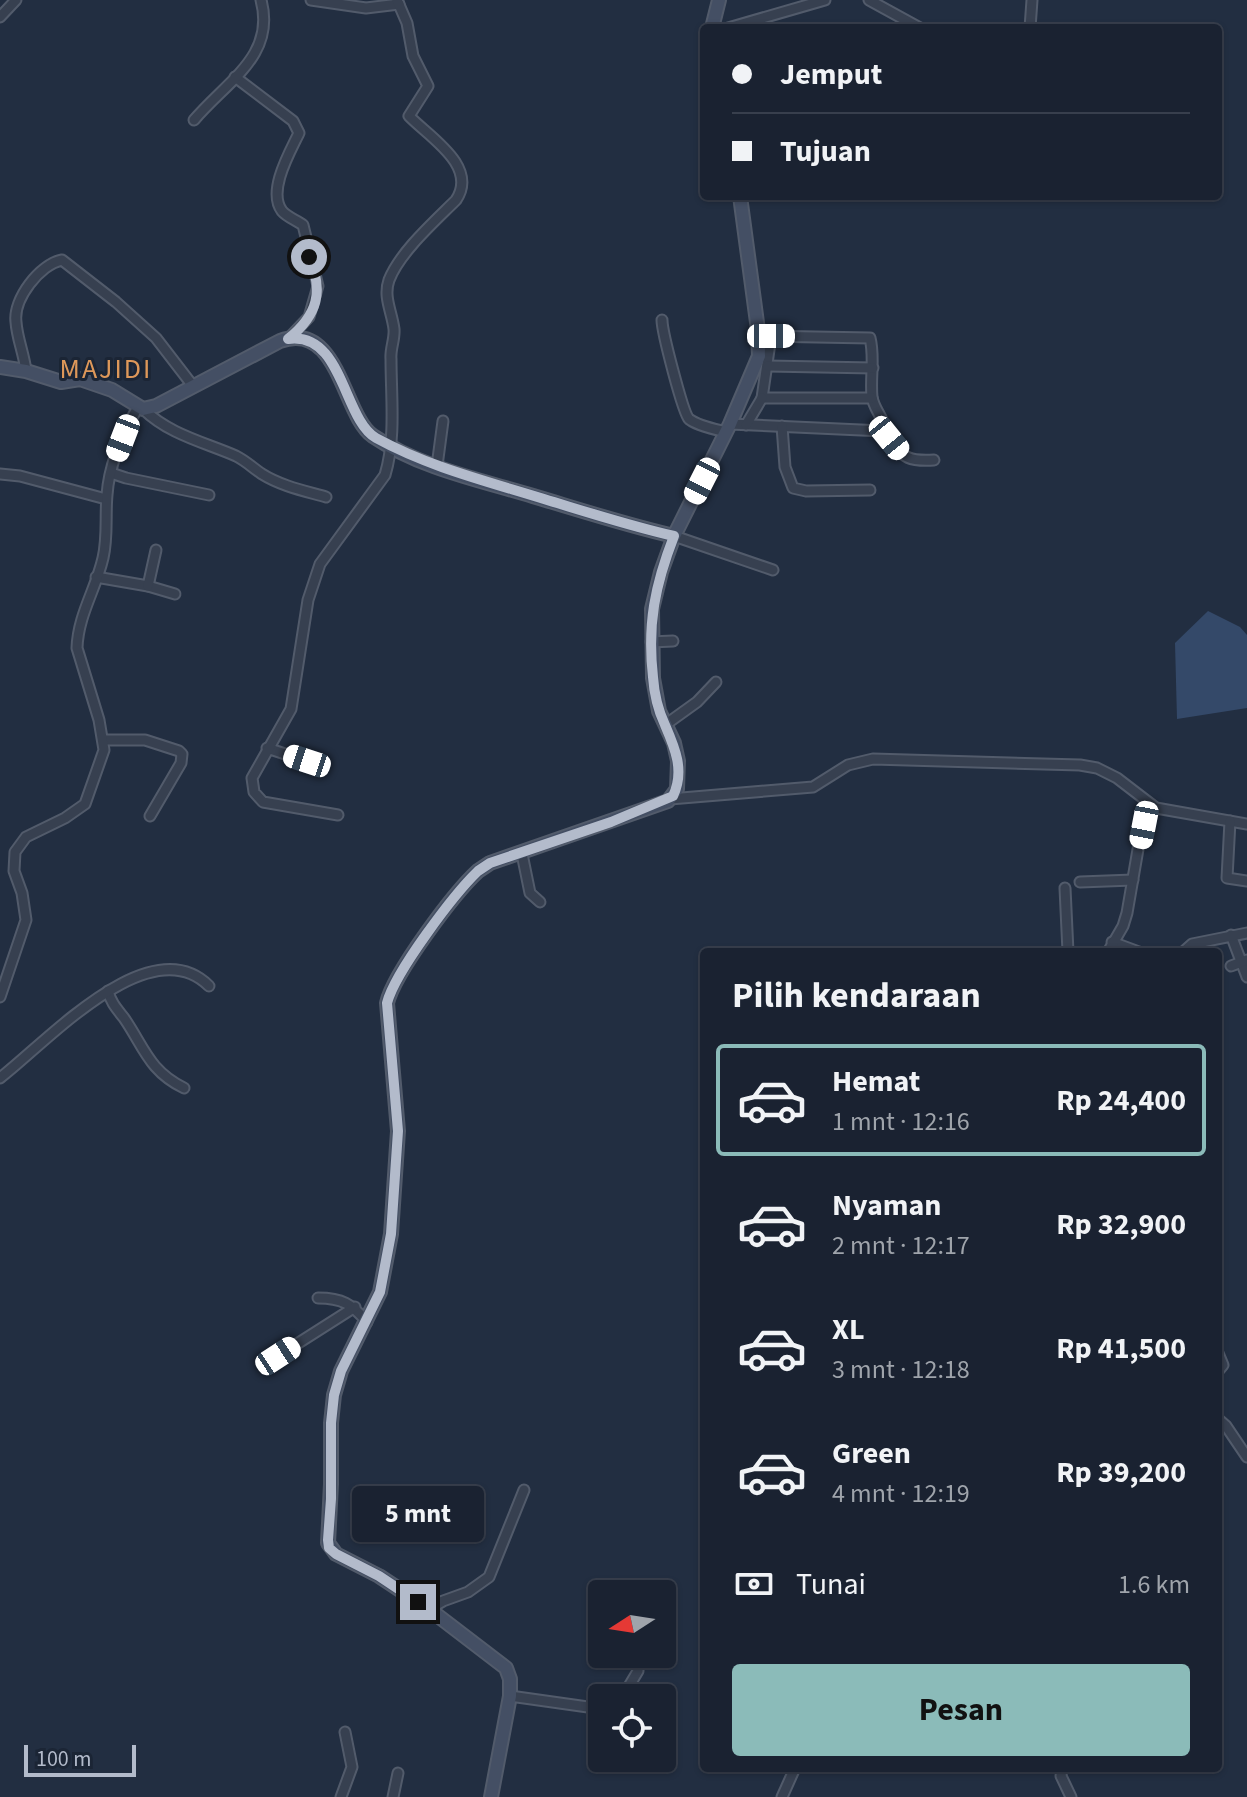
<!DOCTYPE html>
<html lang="id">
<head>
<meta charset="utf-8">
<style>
	:root { --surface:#1a2231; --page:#232a39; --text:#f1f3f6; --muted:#9fa4ab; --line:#383f4d; --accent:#8bbbb9 }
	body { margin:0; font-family:"Source Sans 3",sans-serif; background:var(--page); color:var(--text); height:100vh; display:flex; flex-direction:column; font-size:30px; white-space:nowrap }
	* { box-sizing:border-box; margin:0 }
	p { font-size:26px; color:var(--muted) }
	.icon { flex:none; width:44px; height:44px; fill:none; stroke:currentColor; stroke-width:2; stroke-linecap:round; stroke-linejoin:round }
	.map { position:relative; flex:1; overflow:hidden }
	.details { position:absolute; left:700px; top:948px; width:522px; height:824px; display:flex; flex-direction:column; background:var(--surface); border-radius:8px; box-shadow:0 2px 6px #0004,0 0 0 2px var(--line) }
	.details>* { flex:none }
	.hud { position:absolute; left:700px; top:24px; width:522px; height:176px; border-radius:8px; box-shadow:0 2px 6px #0004,0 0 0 2px var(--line); display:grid; align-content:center; height:176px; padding:0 32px; background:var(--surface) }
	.needle { width:52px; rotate:258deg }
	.tools { position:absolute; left:588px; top:1580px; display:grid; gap:16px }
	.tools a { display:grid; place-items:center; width:88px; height:88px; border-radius:8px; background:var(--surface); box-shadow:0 2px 6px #0004,0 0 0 2px var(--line); font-size:40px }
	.scale { position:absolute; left:24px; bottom:20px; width:112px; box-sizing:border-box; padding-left:8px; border:4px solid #b3bbcb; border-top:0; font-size:22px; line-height:28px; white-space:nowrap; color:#b3bbcb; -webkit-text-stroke:6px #1b2535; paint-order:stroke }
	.end { position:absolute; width:36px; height:36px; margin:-18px; border:10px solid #b3bbcb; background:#111; box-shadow:0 0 0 4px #111 }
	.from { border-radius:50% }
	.bubble { position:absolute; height:56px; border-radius:8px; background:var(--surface); box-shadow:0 2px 6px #0004,0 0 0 2px var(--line); font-size:26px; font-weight:700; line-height:56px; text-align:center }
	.car { position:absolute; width:24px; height:48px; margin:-24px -12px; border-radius:10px; box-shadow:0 0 6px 2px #0007; background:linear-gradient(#fff 24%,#345 0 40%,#fff 0 76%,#345 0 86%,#fff 0) }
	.hud b { display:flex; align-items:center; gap:28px; height:76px; font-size:30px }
	.hud b+b { border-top:2px solid var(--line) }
	.hud i { width:20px; height:20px; background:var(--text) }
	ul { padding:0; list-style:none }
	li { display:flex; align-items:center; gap:24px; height:112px; margin:0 16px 12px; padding:0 16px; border:4px solid transparent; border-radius:8px }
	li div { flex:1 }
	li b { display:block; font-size:30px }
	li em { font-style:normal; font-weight:700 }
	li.current { border-color:var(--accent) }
	li>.icon { width:72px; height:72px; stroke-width:1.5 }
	h2 { padding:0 32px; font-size:36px; line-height:96px }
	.pay { display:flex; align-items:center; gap:20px; height:88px; padding:0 32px; font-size:30px }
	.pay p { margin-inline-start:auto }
	.cta { display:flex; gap:16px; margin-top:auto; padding:16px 32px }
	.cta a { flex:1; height:92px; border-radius:8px; background:var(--accent); color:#111; font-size:32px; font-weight:700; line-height:92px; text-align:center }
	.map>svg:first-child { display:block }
</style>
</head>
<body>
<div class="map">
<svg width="1247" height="1797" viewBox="0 0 1247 1797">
	<rect width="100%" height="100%" fill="#222e41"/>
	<polygon fill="#344969" points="1208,611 1240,627 1247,635 1247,708 1177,719 1175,643"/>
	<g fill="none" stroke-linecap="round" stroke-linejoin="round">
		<g stroke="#525b6b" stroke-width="13">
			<g id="street">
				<polyline points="311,0 366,8 399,4"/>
				<polyline points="869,0 920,28"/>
				<polyline points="0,17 16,0"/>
				<polyline points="728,28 825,0"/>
				<polyline points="1030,28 1032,0"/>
				<path d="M235,77L293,121L299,133C290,152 267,191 282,211C287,217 296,220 303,225L318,286L309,317L288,339"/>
				<path d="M194,120C227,81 276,56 261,0"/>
				<path d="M662,320C662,332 683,413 689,419C698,426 714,429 726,432"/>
				<path d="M759,336L870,338C875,357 870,377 872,397C874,410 885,419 886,433"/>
				<polyline points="771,336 762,398 872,398"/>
				<polyline points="768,366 873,368"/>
				<path d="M26,371C24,354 17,338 16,322C13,299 40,264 62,260L116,302L156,338L193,386"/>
				<path d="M143,409C170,435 204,442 236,456C246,461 253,468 262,474C281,486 305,491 326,497"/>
				<path d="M730,424L883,431C904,453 899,462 934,460"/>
				<polyline points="746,425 762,398"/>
				<polyline points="782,426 785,467 793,488 806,491 870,490"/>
				<polyline points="437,466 443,421"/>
				<polyline points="111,473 126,478 209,495"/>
				<polyline points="0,474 20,476 106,499"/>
				<polyline points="674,536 773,570"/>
				<polyline points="96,577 148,586 175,594"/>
				<polyline points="148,586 156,550"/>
				<polyline points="651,642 673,641"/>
				<polyline points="665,725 697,702 716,682"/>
				<polyline points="104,740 145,740 179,751 182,754 181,763 150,816"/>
				<polyline points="267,748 321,766"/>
				<polyline points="670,799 813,787 848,765 873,759 1080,765 1097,768 1117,778 1156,808 1247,824"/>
				<path d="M338,815L263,802L254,792L252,778L291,709L308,600L320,564L385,475C396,439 391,396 391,359C390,349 395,339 394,329C392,312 383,297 389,280C400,252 434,222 456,200C479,166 428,136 409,116L428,86L413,56L407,23L397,0"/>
				<polyline points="1230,821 1227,878 1247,881"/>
				<polyline points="522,854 530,893 540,902"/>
				<polyline points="1080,882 1133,880"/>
				<polyline points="1065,888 1068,952"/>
				<polyline points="1231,935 1247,977"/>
				<polyline points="1112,942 1139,952"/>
				<polyline points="1108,952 1123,926 1127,913 1146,803"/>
				<polyline points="1183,952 1192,944 1247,933"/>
				<polyline points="1231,966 1247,960"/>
				<path d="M108,991C111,1003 117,1009 124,1018C144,1047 149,1071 184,1088"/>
				<path d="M0,997L26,920L22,893L14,871L15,852L26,837L65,818L85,804L104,750L99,720L77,648C78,615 96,589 103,558C108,537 105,516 107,495C109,465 123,433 138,407"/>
				<path d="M0,1078C46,1043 150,927 209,986"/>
				<path d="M318,1298C342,1298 352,1304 367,1322"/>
				<polyline points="1218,1353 1223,1365 1218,1371"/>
				<polyline points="278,1356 355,1307"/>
				<polyline points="1218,1419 1226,1426 1247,1457"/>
				<polyline points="429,1609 443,1601 468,1592 489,1577 524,1490"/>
				<polyline points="510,1696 602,1709"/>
				<polyline points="622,1698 638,1671 638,1654"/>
				<polyline points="1062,1768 1061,1776 1071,1797"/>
				<polyline points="341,1797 352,1767 345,1732"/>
				<polyline points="393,1797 398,1773"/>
				<polyline points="782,1797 795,1768"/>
			</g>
		</g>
		<g stroke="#525b6b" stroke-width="16">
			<g id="secondary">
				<polyline points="712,28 719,0"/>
				<path d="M0,367L26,371L61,382L80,379L112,390L143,409L156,406L280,341C339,319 343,416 373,436C420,468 480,480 533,496C580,510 626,525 674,536"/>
				<path d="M491,1797L510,1696V1679L506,1668L429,1609L379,1576L336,1554L328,1543L331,1484V1423L334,1395L341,1371L380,1292L391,1234L398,1131L387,1003C394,973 454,893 478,871L490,863L668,801L677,789L678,761L674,743L659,711L653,678L652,609L661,572L674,536L730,424L759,356L758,330L740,196"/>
			</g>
		</g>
		<use href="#street" stroke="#374050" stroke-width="9"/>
		<use href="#secondary" stroke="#444f64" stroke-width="12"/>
	</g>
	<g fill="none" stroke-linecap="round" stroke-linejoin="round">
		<path stroke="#b3bbcb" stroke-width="10" d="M309,257C324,291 318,315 288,339C343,331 343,419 376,438C429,467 486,481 544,499C587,512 630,526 674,536C655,585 647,624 653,677C654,692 658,710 665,725C675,748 685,771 673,796L611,822L490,863L478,871C454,894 395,972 387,1003L398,1131L391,1234L380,1292L341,1371L334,1395L331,1423V1499L328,1540L329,1548L336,1554L379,1576L418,1602"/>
	</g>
	<g text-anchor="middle" stroke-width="6" stroke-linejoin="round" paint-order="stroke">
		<g font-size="28" letter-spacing="2" fill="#de985a" stroke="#1b2535">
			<text x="106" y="378">MAJIDI</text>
		</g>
	</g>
</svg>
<div class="tools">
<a><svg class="needle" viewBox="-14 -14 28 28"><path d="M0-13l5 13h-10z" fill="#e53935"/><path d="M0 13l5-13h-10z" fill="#9fa4ab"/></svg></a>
<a><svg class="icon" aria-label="locate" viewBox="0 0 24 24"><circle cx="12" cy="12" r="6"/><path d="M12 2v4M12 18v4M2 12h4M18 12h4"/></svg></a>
</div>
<div class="scale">100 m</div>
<i class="end from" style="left:309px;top:257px"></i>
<i class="end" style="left:418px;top:1602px"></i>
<div class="bubble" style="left:352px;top:1486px;width:132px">5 mnt</div>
<i class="car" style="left:771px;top:336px;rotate:90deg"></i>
<i class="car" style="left:123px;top:438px;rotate:201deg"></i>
<i class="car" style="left:889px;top:438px;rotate:141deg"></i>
<i class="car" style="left:702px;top:481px;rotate:207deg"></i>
<i class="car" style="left:307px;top:761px;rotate:288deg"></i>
<i class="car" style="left:1144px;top:825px;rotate:191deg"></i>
<i class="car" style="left:278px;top:1356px;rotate:57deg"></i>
<div class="hud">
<b><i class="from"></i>Jemput</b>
<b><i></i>Tujuan</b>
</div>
<section class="details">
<h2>Pilih kendaraan</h2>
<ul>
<li class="current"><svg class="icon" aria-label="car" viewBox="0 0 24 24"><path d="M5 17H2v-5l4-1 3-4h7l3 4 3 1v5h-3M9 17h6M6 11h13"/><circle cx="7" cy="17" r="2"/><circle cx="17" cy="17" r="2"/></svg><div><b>Hemat</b><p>1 mnt · 12:16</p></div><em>Rp 24,400</em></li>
<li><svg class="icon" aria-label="car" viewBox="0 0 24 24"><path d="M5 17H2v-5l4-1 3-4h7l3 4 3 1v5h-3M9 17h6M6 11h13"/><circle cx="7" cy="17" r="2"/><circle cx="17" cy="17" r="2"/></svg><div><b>Nyaman</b><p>2 mnt · 12:17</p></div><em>Rp 32,900</em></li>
<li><svg class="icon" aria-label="car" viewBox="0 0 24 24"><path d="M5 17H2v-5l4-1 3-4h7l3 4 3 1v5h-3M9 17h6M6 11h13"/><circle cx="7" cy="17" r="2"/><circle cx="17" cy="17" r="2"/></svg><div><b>XL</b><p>3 mnt · 12:18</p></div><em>Rp 41,500</em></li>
<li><svg class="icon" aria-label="car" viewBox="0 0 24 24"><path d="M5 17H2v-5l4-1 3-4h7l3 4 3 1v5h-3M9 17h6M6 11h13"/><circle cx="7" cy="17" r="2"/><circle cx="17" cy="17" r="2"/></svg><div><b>Green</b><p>4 mnt · 12:19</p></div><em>Rp 39,200</em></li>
</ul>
<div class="pay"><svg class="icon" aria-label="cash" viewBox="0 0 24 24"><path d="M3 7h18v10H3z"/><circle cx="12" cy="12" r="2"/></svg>Tunai<p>1.6 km</p></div>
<div class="cta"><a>Pesan</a></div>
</section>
</div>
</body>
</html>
